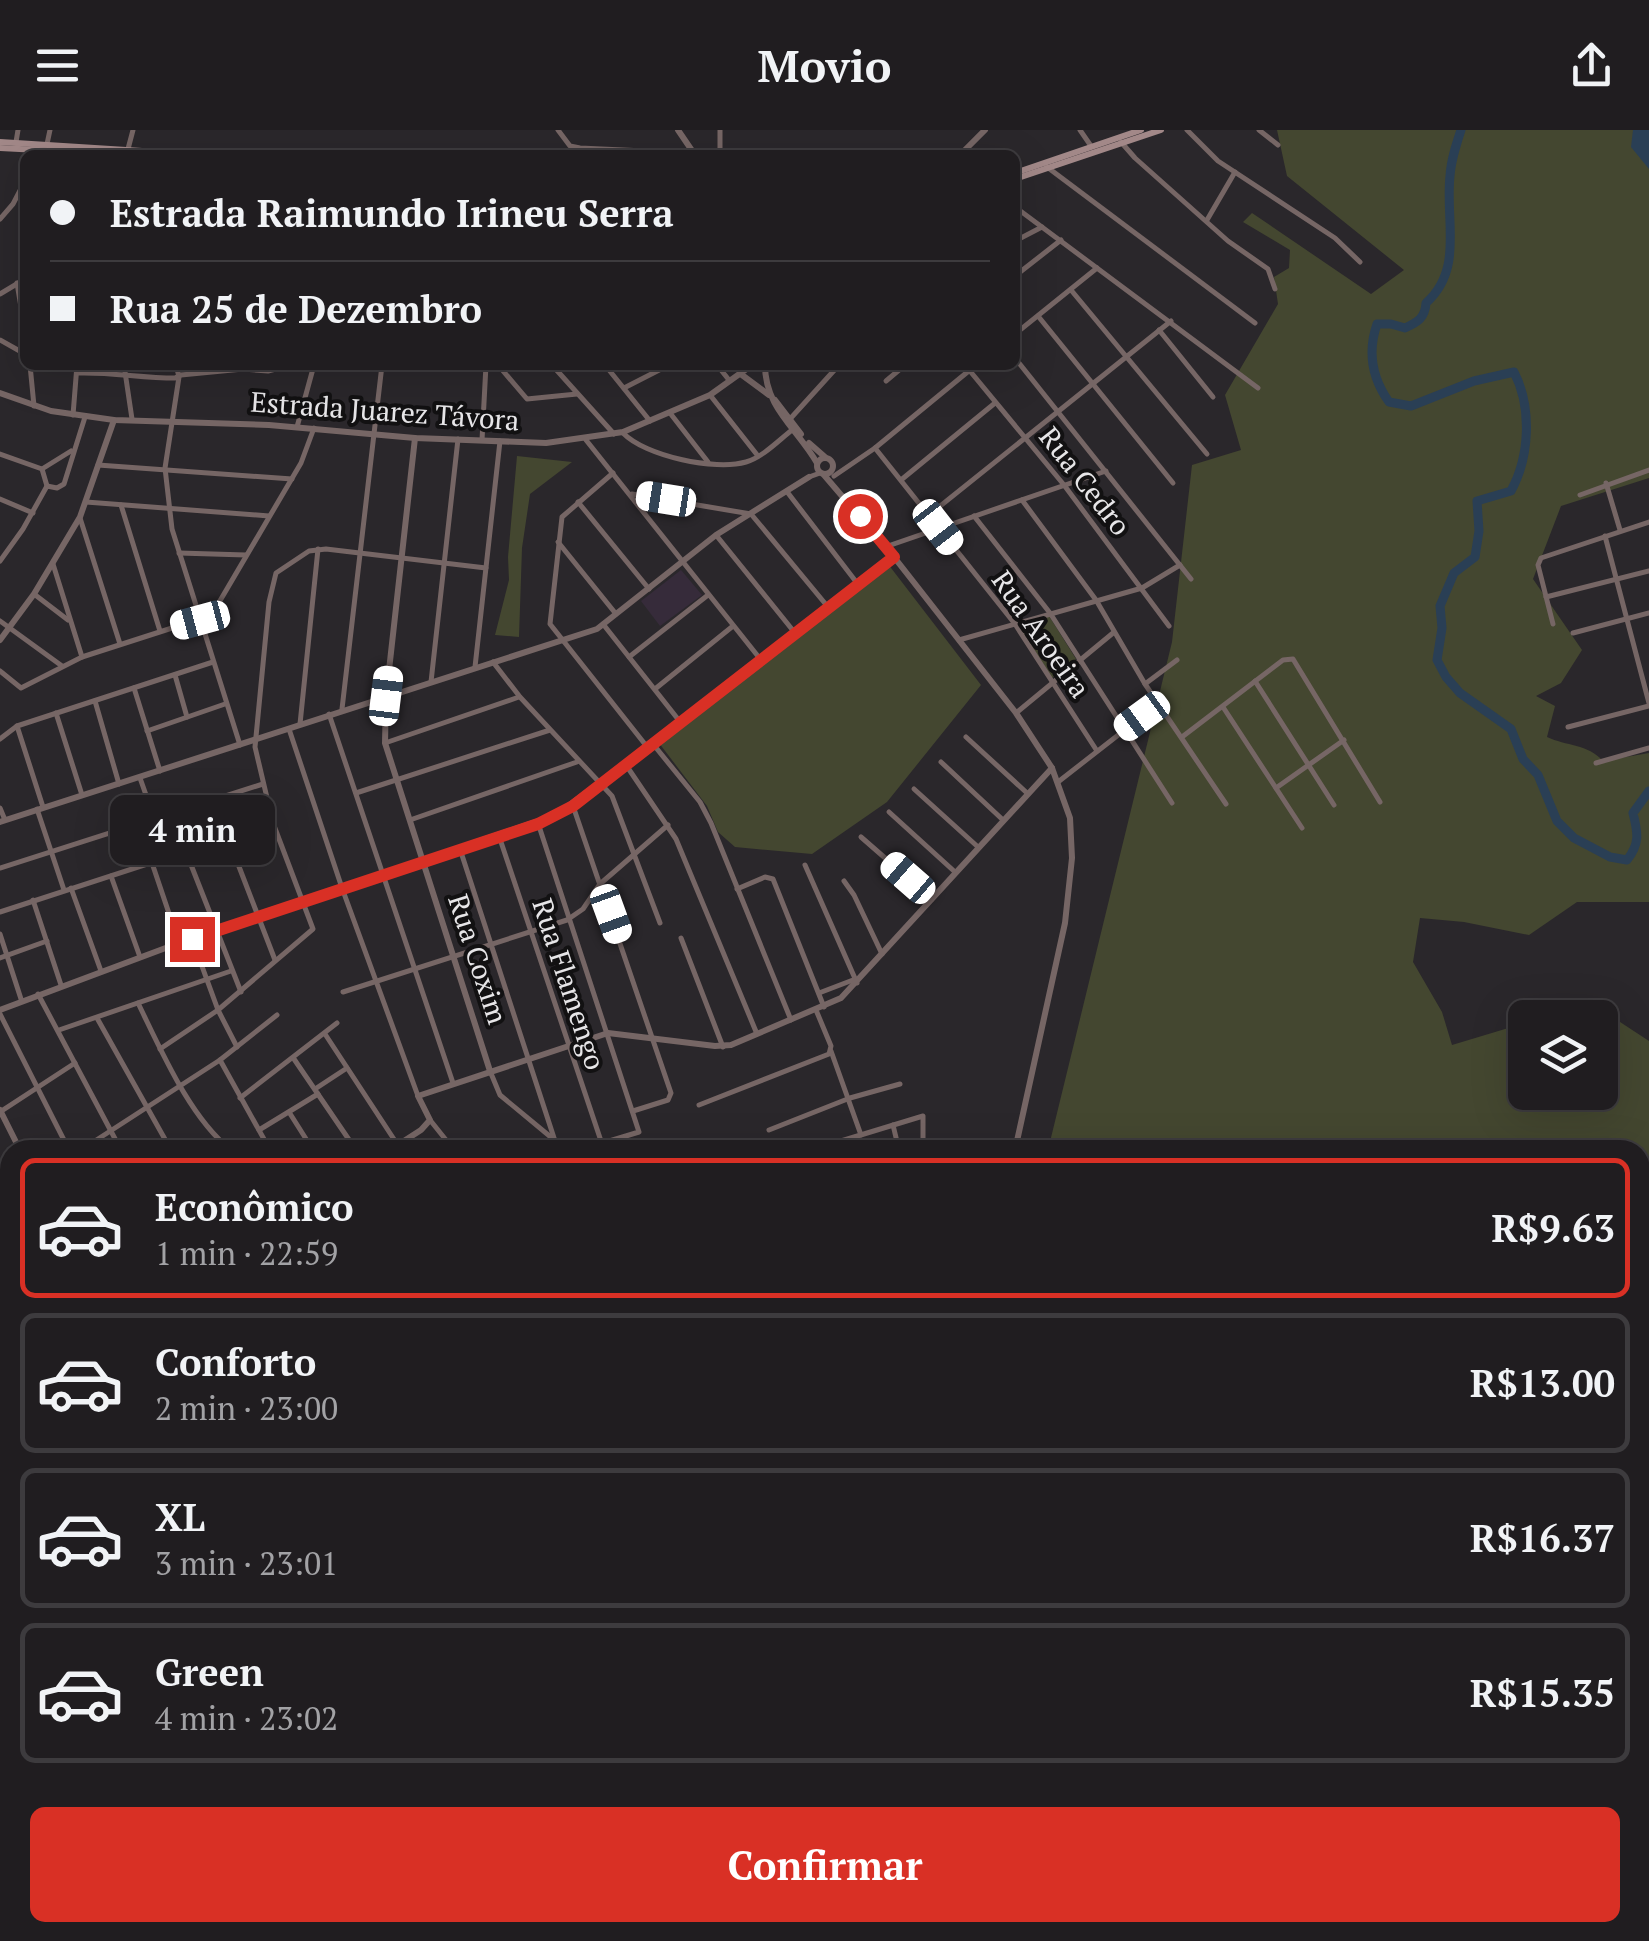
<!DOCTYPE html>
<html lang="pt">
<head>
<meta charset="utf-8">
<style>
	:root { --surface:#201d20; --page:#2d2a2d; --text:#f1f3f6; --muted:#a2a2a5; --line:#3d3b3e; --accent:#d93025 }
	body { margin:0; font-family:"PT Serif",serif; background:var(--page); color:var(--text); height:100vh; display:flex; flex-direction:column; font-size:38px; white-space:nowrap }
	* { box-sizing:border-box; margin:0 }
	p { font-size:32px; color:var(--muted) }
	.icon { flex:none; width:55px; height:55px; fill:none; stroke:currentColor; stroke-width:2; stroke-linecap:round; stroke-linejoin:round }
	.map { position:relative; flex:1; overflow:hidden }
	.details { position:absolute; left:0px; top:1010px; width:1650px; height:802px; display:flex; flex-direction:column; background:var(--surface); border-radius:30px 30px 0 0; box-shadow:0 10px 40px #0002,0 0 0 2px var(--line) }
	.details>* { flex:none }
	.hud { position:absolute; left:20px; top:20px; width:1000px; height:220px; border-radius:15px; box-shadow:0 10px 40px #0002,0 0 0 2px var(--line); display:grid; align-content:center; height:220px; padding:0 30px; background:var(--surface) }
	.tools { position:absolute; left:1508px; top:870px; display:grid; gap:20px }
	.tools a { display:grid; place-items:center; width:110px; height:110px; border-radius:15px; background:var(--surface); box-shadow:0 10px 40px #0002,0 0 0 2px var(--line); font-size:50px }
	.end { position:absolute; width:45px; height:45px; margin:-22px; border:12px solid #d93025; background:#fff; box-shadow:0 0 0 5px #fff }
	.from { border-radius:50% }
	.bubble { position:absolute; height:70px; border-radius:15px; background:var(--surface); box-shadow:0 10px 40px #0002,0 0 0 2px var(--line); font-size:32px; font-weight:700; line-height:70px; text-align:center }
	.car { position:absolute; width:30px; height:60px; margin:-30px -15px; border-radius:12px; box-shadow:0 0 8px 2px #0007; background:linear-gradient(#fff 24%,#345 0 40%,#fff 0 76%,#345 0 86%,#fff 0) }
	.hud b { display:flex; align-items:center; gap:35px; height:95px; font-size:38px }
	.hud b+b { border-top:2px solid var(--line) }
	.hud i { width:25px; height:25px; background:var(--text) }
	ul { padding:18px 0 0; list-style:none }
	li { display:flex; align-items:center; gap:30px; height:140px; margin:0 20px 15px; padding:0 10px; border:5px solid var(--line); border-radius:15px }
	li div { flex:1 }
	li b { display:block; font-size:38px }
	li em { font-style:normal; font-weight:700 }
	li.active { border-color:var(--accent) }
	li>.icon { width:90px; height:90px; stroke-width:1.5 }
	.button { display:flex; gap:20px; margin-top:auto; padding:20px 30px }
	.button a { flex:1; height:115px; border-radius:15px; background:var(--accent); color:#fff; font-size:40px; font-weight:700; line-height:115px; text-align:center }
	header { display:flex; justify-content:space-between; align-items:center; height:130px; padding:0 30px; background:var(--surface); font-size:45px; font-weight:700 }
	.map>svg:first-child { display:block }
</style>
</head>
<body>
<header><svg class="icon" aria-label="menu" viewBox="0 0 24 24"><path d="M4 6h16M4 12h16M4 18h16"/></svg>Movio<svg class="icon" aria-label="share" viewBox="0 0 24 24"><path d="M12 15V3M7 8l5-5 5 5M5 13v7h14v-7"/></svg></header>
<div class="map">
<svg width="1649" height="1811" viewBox="0 0 1649 1811">
	<rect width="100%" height="100%" fill="#2a272b"/>
	<polygon fill="#362b3a" points="681,440 702,465 660,496 641,471"/>
	<g fill="#444730">
		<path d="M1277,0H1649V348L1561,376L1533,449L1582,520L1561,553L1536,566L1555,576L1547,607C1566,616 1588,614 1603,631L1649,623V772H1577L1529,805L1464,792L1420,788L1413,832L1442,882L1452,915L1525,893V962H1600V888L1539,887L1585,869L1649,911V1349L1640,1363V1020H1048L1172,512L1192,335L1241,320L1225,265L1278,174L1274,147L1289,138L1290,120L1243,92L1252,83L1371,164L1404,140L1287,46Z"/>
		<polygon points="517,326 572,332 530,364 522,418 519,507 495,505 509,450 508,427"/>
		<polygon points="888,434 981,555 887,672 812,724 735,717 718,702 707,676 659,613"/>
		<polygon points="1049,486 1076,529 1052,548 1019,496"/>
	</g>
	<polygon fill="#2a3f55" points="1633,0 1649,0 1649,39 1631,17"/>
	<g fill="none" stroke-linecap="round" stroke-linejoin="round">
		<g stroke="#2a3f55" stroke-width="9">
			<path d="M1461,0C1456,15 1451,30 1450,46C1445,91 1464,139 1426,173C1425,188 1418,192 1405,198L1391,194H1377C1367,223 1372,248 1389,272L1411,276L1474,251L1514,242C1532,277 1530,326 1511,361L1477,371L1479,401L1475,427L1454,443L1440,476L1442,498L1437,530L1446,547L1460,563L1511,599L1523,629L1538,645L1557,691L1574,708L1610,727L1627,730C1640,714 1638,703 1633,683L1649,661"/>
			<polyline points="1640,1463 1649,1460"/>
			<polyline points="1640,1531 1649,1542"/>
			<polyline points="1640,1625 1649,1631"/>
			<polyline points="1449,1811 1451,1802"/>
		</g>
		<g stroke="#766665" stroke-width="5">
			<polyline points="558,0 570,16 580,18 731,25"/>
			<polyline points="1080,0 1091,16"/>
			<polyline points="1187,0 1218,31 1335,108 1360,132"/>
			<polyline points="1259,0 1278,15"/>
			<polyline points="16,12 18,0"/>
			<polyline points="1121,12 1135,28 1228,111 1268,139 1275,159"/>
			<polyline points="47,14 50,0"/>
			<polyline points="128,19 133,0"/>
			<polyline points="720,22 720,0"/>
			<polyline points="1047,37 1255,193"/>
			<polyline points="1015,77 1258,258"/>
			<polyline points="0,89 13,74 25,51"/>
			<polyline points="1207,90 1235,42"/>
			<polyline points="1015,111 1042,97"/>
			<polyline points="1015,146 1061,110"/>
			<polyline points="17,153 25,201"/>
			<polyline points="1071,160 1207,324"/>
			<polyline points="0,164 25,149"/>
			<polyline points="1038,186 1173,353"/>
			<polyline points="1159,200 1213,267"/>
			<polyline points="1015,204 1097,138"/>
			<polyline points="0,210 25,224"/>
			<polyline points="1015,228 1191,449"/>
			<polyline points="30,235 34,276"/>
			<polyline points="124,235 132,289"/>
			<polyline points="176,235 179,247 165,338 172,399 240,615"/>
			<polyline points="498,235 527,269 577,264"/>
			<polyline points="552,235 614,304"/>
			<polyline points="605,235 650,291"/>
			<polyline points="717,235 729,250"/>
			<polyline points="965,235 1064,355 1169,496"/>
			<path d="M78,243C112,242 141,248 175,248L181,245L243,239L268,241L291,235"/>
			<polyline points="886,251 905,235"/>
			<polyline points="624,258 669,235"/>
			<polyline points="710,265 758,326"/>
			<polyline points="670,283 708,332"/>
			<polyline points="73,285 77,235"/>
			<polyline points="790,289 839,235"/>
			<polyline points="297,297 314,235"/>
			<path d="M623,303C645,326 715,341 746,332C763,327 779,310 792,300"/>
			<polyline points="482,310 486,235"/>
			<polyline points="586,310 761,530"/>
			<polyline points="875,318 1015,494 1097,621"/>
			<polyline points="0,324 42,339 47,356"/>
			<polyline points="98,335 292,349"/>
			<polyline points="42,339 71,321"/>
			<polyline points="613,343 562,387 550,494 648,618"/>
			<polyline points="834,346 875,318 976,235"/>
			<polyline points="809,347 820,343"/>
			<polyline points="901,350 995,273"/>
			<polyline points="1606,353 1620,400"/>
			<polyline points="788,363 857,453"/>
			<polyline points="632,364 751,384 828,477"/>
			<polyline points="1580,365 1649,340"/>
			<polyline points="0,369 33,383"/>
			<polyline points="1022,370 1096,470 1145,554 1226,674"/>
			<polyline points="86,372 269,386"/>
			<polyline points="578,372 649,459"/>
			<polyline points="121,375 160,501"/>
			<polyline points="929,385 1171,191"/>
			<polyline points="974,386 1050,483 1172,673"/>
			<polyline points="80,388 120,514"/>
			<polyline points="716,405 795,503"/>
			<polyline points="1605,406 1649,573"/>
			<polyline points="558,412 616,484"/>
			<polyline points="885,417 1106,341"/>
			<polyline points="179,423 246,425"/>
			<polyline points="0,431 23,399 47,356 57,358 64,354 85,287"/>
			<polyline points="53,434 82,527"/>
			<polyline points="34,464 68,490"/>
			<polyline points="1546,467 1649,441"/>
			<polyline points="0,491 62,536"/>
			<polyline points="603,494 681,593"/>
			<polyline points="1553,494 1538,435 1541,428 1649,392"/>
			<polyline points="204,498 301,333 314,298"/>
			<polyline points="1573,503 1649,483"/>
			<polyline points="959,510 1142,458 1180,435"/>
			<polyline points="629,527 708,465"/>
			<polyline points="493,532 520,567 612,666 660,793"/>
			<polyline points="475,537 500,311"/>
			<polyline points="0,541 21,558 82,527 200,489"/>
			<polyline points="175,545 187,587"/>
			<polyline points="1255,551 1334,675"/>
			<polyline points="431,552 458,309"/>
			<polyline points="1145,554 1177,530"/>
			<polyline points="134,558 160,641"/>
			<polyline points="655,559 733,496"/>
			<polyline points="95,571 119,654"/>
			<polyline points="1223,577 1302,698"/>
			<polyline points="342,579 382,235"/>
			<polyline points="56,583 82,665"/>
			<polyline points="1016,583 1113,503"/>
			<polyline points="329,584 453,953"/>
			<polyline points="300,594 318,419"/>
			<polyline points="17,596 43,677"/>
			<polyline points="1568,597 1649,576"/>
			<polyline points="289,599 342,758 418,966"/>
			<polyline points="147,601 225,574"/>
			<polyline points="966,607 1027,663"/>
			<polyline points="1182,607 1283,530 1293,529 1380,672"/>
			<polyline points="0,609 17,596 213,532"/>
			<polyline points="385,613 519,567"/>
			<polyline points="653,614 700,672 711,693 791,890"/>
			<polyline points="941,632 1003,690"/>
			<polyline points="1596,633 1649,618"/>
			<polyline points="626,635 676,709 757,904"/>
			<polyline points="140,648 168,727"/>
			<polyline points="1058,652 1158,574"/>
			<polyline points="1276,658 1344,610"/>
			<polyline points="914,659 978,717"/>
			<polyline points="356,663 550,600"/>
			<polyline points="573,676 671,963 668,970 633,981"/>
			<polyline points="0,678 5,690"/>
			<polyline points="37,679 64,760"/>
			<polyline points="889,682 955,742"/>
			<polyline points="410,690 577,632"/>
			<polyline points="499,706 602,1014"/>
			<polyline points="861,707 932,769"/>
			<polyline points="228,708 275,830"/>
			<polyline points="460,719 555,1011"/>
			<polyline points="186,722 241,862"/>
			<polyline points="152,733 179,813"/>
			<polyline points="805,735 857,853"/>
			<polyline points="0,738 263,654"/>
			<polyline points="111,746 140,827"/>
			<polyline points="844,751 854,765 882,824"/>
			<polyline points="71,758 101,841"/>
			<polyline points="737,759 765,747 773,749 824,877"/>
			<polyline points="33,770 61,855"/>
			<polyline points="0,782 273,693"/>
			<polyline points="0,804 21,869"/>
			<polyline points="681,808 723,917"/>
			<polyline points="192,809 218,880 237,917"/>
			<polyline points="0,828 47,811"/>
			<polyline points="343,862 567,790 583,779 600,754 668,695"/>
			<polyline points="819,863 853,850"/>
			<polyline points="38,864 121,1020"/>
			<path d="M138,873C161,920 190,988 231,1020"/>
			<polyline points="0,884 69,1020"/>
			<polyline points="97,888 171,1020"/>
			<polyline points="59,900 231,841"/>
			<polyline points="325,904 401,1020"/>
			<polyline points="160,919 218,880 313,799 273,693 255,617 269,472 276,443 309,421 326,419 486,438"/>
			<polyline points="831,921 861,1005"/>
			<polyline points="294,929 356,1020"/>
			<polyline points="220,930 270,1020"/>
			<polyline points="490,941 500,965 564,1018 583,1019 639,1002 538,693"/>
			<polyline points="315,959 347,938"/>
			<polyline points="240,968 337,893"/>
			<polyline points="699,975 829,924 831,916 816,880"/>
			<polyline points="0,982 75,933"/>
			<polyline points="289,982 313,1020"/>
			<polyline points="430,990 454,1020"/>
			<polyline points="893,995 899,1020"/>
			<polyline points="259,1000 318,964"/>
			<polyline points="769,1000 850,968 900,954"/>
			<polyline points="818,1018 923,986 923,1012 930,1020"/>
			<polyline points="81,1020 220,930 277,885"/>
			<polyline points="516,1020 521,1016"/>
			<polyline points="0,1054 10,1060"/>
			<polyline points="0,1076 10,1068"/>
			<polyline points="0,1192 10,1249"/>
			<polyline points="0,1263 10,1259"/>
			<polyline points="0,1306 10,1302"/>
			<polyline points="0,1352 10,1347"/>
			<polyline points="0,1410 10,1382"/>
			<polyline points="317,1802 326,1811"/>
			<polyline points="502,1802 512,1811"/>
			<polyline points="1586,1802 1591,1811"/>
			<polyline points="547,1811 552,1802"/>
		</g>
		<g stroke="#766665" stroke-width="6">
			<polyline points="678,0 695,25"/>
			<polyline points="960,25 985,0"/>
			<path d="M765,235C765,278 797,298 817,333"/>
			<polyline points="742,245 769,265"/>
			<polyline points="0,263 51,281 114,290 269,295 415,308 546,313 623,302 710,265 752,235"/>
			<polyline points="775,270 801,304"/>
			<polyline points="415,308 386,567 385,613 490,941"/>
			<polyline points="809,313 825,327"/>
			<circle cx="825" cy="336" r="8"/>
			<polyline points="824,345 894,427 1016,583 1052,638 1070,688 1072,728 1065,793 1015,1020"/>
			<polyline points="0,510 34,464 80,387 114,290"/>
			<polyline points="0,692 597,499 716,405 809,347"/>
			<polyline points="0,880 179,813 556,685 681,593 894,427"/>
			<polyline points="0,980 20,1020"/>
			<polyline points="390,1020 421,1000 430,990 418,966 608,903 715,916 731,915 841,868 1052,638"/>
			<polyline points="931,1802 932,1811"/>
		</g>
		<g stroke="#a28888" stroke-width="6">
			<polyline points="0,12 205,25"/>
			<polyline points="0,18 136,25"/>
			<polyline points="1015,43 1141,0"/>
			<polyline points="1015,49 1161,0"/>
		</g>
	</g>
	<g fill="none" stroke-linecap="round" stroke-linejoin="round">
		<polyline stroke="#d93025" stroke-width="12" points="192,809 538,694 573,676 894,427 860,386"/>
	</g>
	<g text-anchor="middle" stroke-width="8" stroke-linejoin="round" paint-order="stroke">
		<g font-size="28" fill="#e7e6e8" stroke="#121112">
			<text transform="translate(385 281) rotate(4)" y="10">Estrada Juarez Távora</text>
			<text transform="translate(1085 351) rotate(52)" y="10">Rua Cedro</text>
			<text transform="translate(1041 504) rotate(55)" y="10">Rua Aroeira</text>
			<text transform="translate(478 829) rotate(72)" y="10">Rua Coxim</text>
			<text transform="translate(569 854) rotate(72)" y="10">Rua Flamengo</text>
		</g>
	</g>
</svg>
<div class="tools">
<a><svg class="icon" aria-label="layers" viewBox="0 0 24 24"><path d="M12 4l9 5-9 5-9-5zM3 14l9 5 9-5"/></svg></a>
</div>
<i class="end from" style="left:860px;top:386px"></i>
<i class="end" style="left:192px;top:809px"></i>
<div class="bubble" style="left:110px;top:665px;width:165px">4 min</div>
<i class="car" style="left:666px;top:369px;rotate:279deg"></i>
<i class="car" style="left:938px;top:397px;rotate:142deg"></i>
<i class="car" style="left:200px;top:490px;rotate:255deg"></i>
<i class="car" style="left:386px;top:566px;rotate:7deg"></i>
<i class="car" style="left:1142px;top:586px;rotate:234deg"></i>
<i class="car" style="left:908px;top:748px;rotate:311deg"></i>
<i class="car" style="left:611px;top:784px;rotate:160deg"></i>
<div class="hud">
<b><i class="from"></i>Estrada Raimundo Irineu Serra</b>
<b><i></i>Rua 25 de Dezembro</b>
</div>
<section class="details">
<ul>
<li class="active"><svg class="icon" aria-label="car" viewBox="0 0 24 24"><path d="M5 17H2v-5l4-1 3-4h7l3 4 3 1v5h-3M9 17h6M6 11h13"/><circle cx="7" cy="17" r="2"/><circle cx="17" cy="17" r="2"/></svg><div><b>Econômico</b><p>1 min · 22:59</p></div><em>R$9.63</em></li>
<li><svg class="icon" aria-label="car" viewBox="0 0 24 24"><path d="M5 17H2v-5l4-1 3-4h7l3 4 3 1v5h-3M9 17h6M6 11h13"/><circle cx="7" cy="17" r="2"/><circle cx="17" cy="17" r="2"/></svg><div><b>Conforto</b><p>2 min · 23:00</p></div><em>R$13.00</em></li>
<li><svg class="icon" aria-label="car" viewBox="0 0 24 24"><path d="M5 17H2v-5l4-1 3-4h7l3 4 3 1v5h-3M9 17h6M6 11h13"/><circle cx="7" cy="17" r="2"/><circle cx="17" cy="17" r="2"/></svg><div><b>XL</b><p>3 min · 23:01</p></div><em>R$16.37</em></li>
<li><svg class="icon" aria-label="car" viewBox="0 0 24 24"><path d="M5 17H2v-5l4-1 3-4h7l3 4 3 1v5h-3M9 17h6M6 11h13"/><circle cx="7" cy="17" r="2"/><circle cx="17" cy="17" r="2"/></svg><div><b>Green</b><p>4 min · 23:02</p></div><em>R$15.35</em></li>
</ul>
<div class="button"><a>Confirmar</a></div>
</section>
</div>
</body>
</html>
